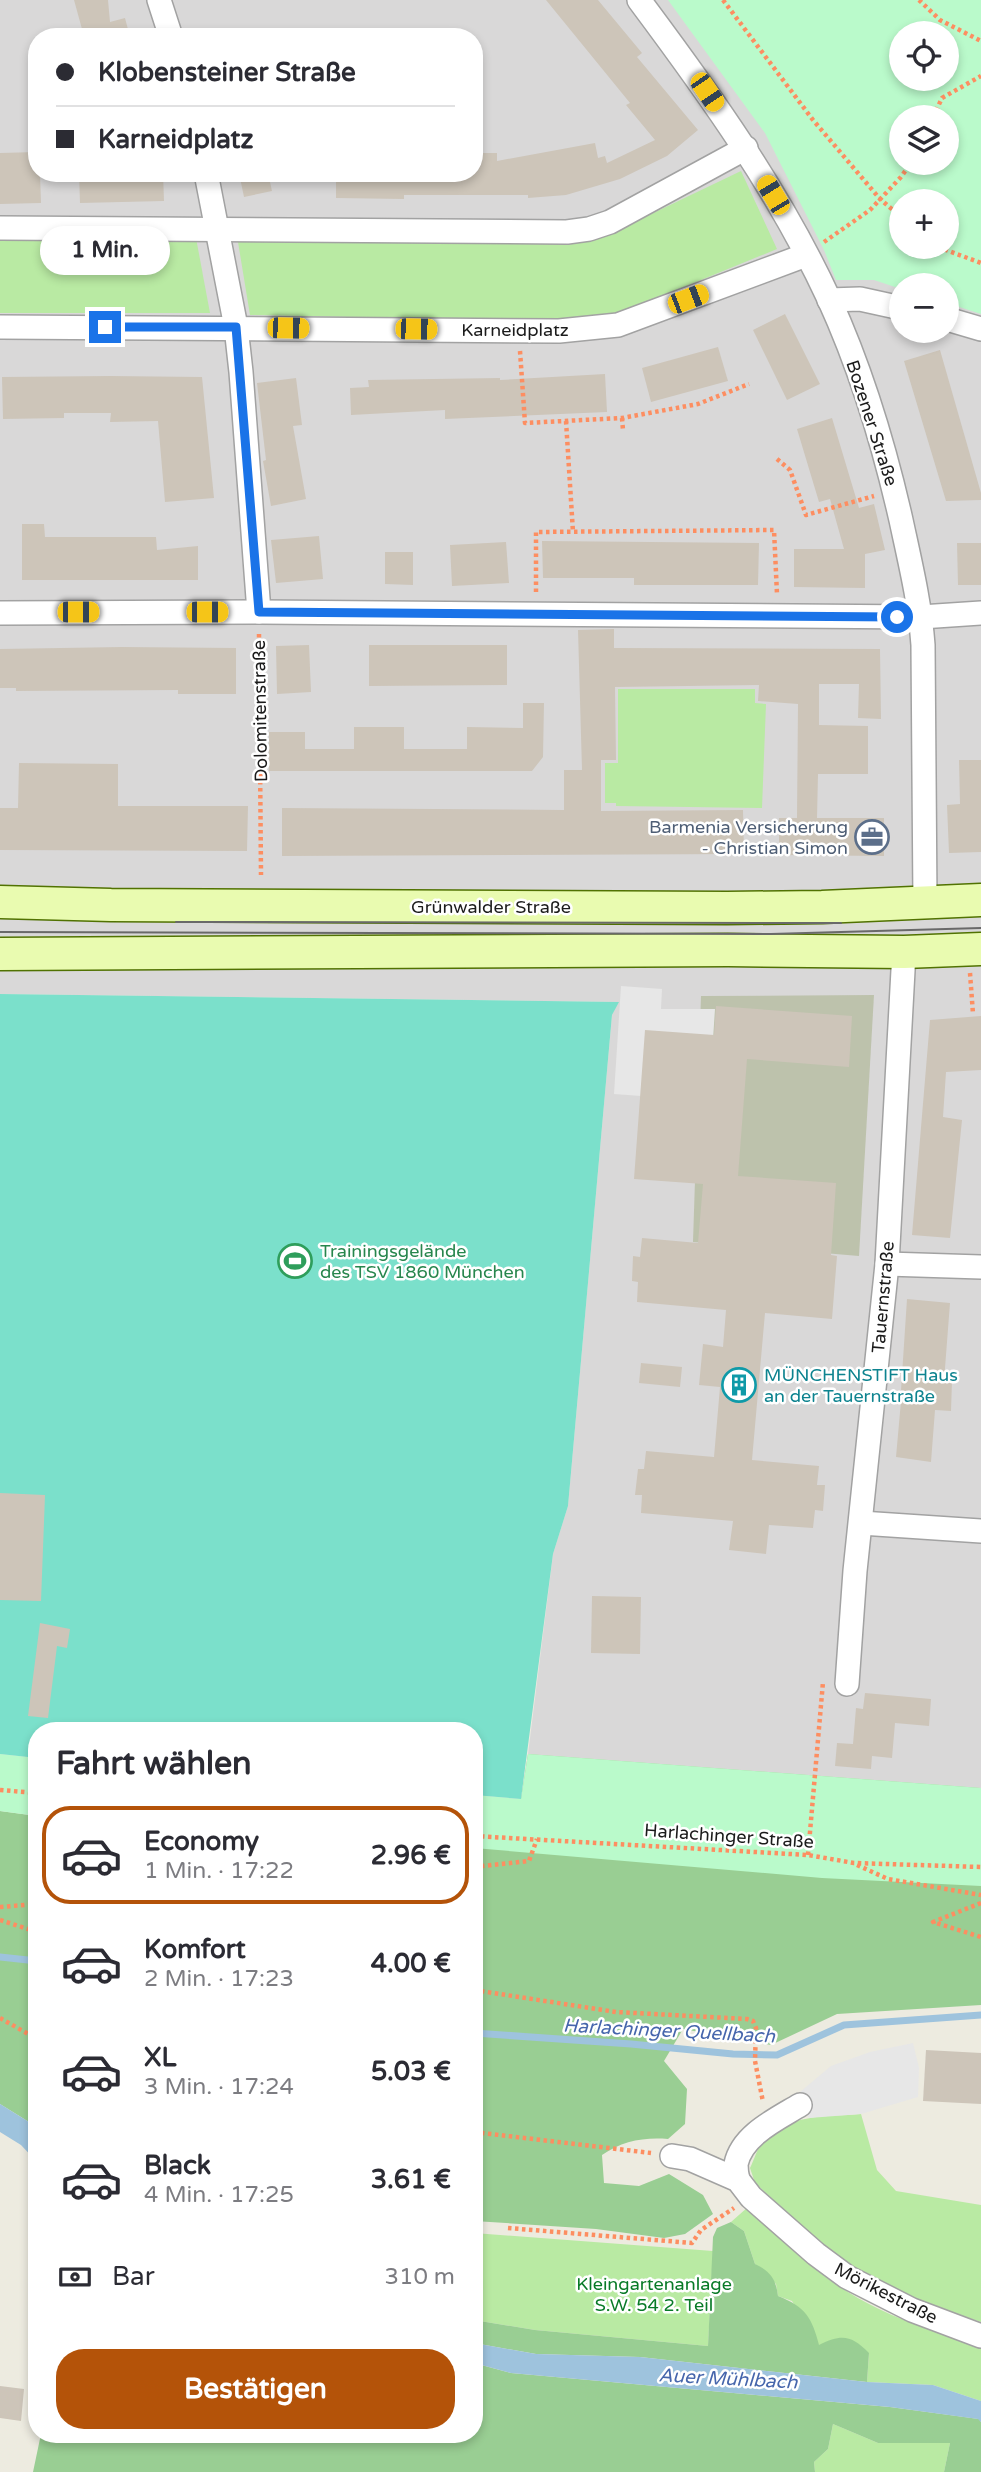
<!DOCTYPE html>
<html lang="de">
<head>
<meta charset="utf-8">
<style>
	:root { --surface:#fff; --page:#f2f2f3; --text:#2b2b33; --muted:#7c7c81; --line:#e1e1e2; --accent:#b45309 }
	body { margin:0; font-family:"Varela Round",sans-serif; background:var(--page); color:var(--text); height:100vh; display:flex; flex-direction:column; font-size:26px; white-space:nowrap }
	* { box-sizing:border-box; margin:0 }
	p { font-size:23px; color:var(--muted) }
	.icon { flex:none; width:38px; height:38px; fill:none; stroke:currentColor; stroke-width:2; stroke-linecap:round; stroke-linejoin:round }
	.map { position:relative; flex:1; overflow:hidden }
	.sheet { position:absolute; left:28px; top:1722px; width:455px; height:721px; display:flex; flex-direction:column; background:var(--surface); border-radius:28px; box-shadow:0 4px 10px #0003 }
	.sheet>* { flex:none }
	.top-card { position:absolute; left:28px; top:28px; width:455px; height:154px; border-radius:28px; box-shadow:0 4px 10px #0003; display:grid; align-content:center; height:154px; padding:0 28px; background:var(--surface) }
	.buttons { position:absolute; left:889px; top:21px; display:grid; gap:14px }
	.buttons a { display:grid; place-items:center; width:70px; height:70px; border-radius:50%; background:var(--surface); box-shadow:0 4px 10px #0003; font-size:35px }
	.end { position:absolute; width:32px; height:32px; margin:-16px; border:9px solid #1a73e8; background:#fff; box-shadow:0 0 0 4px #fff }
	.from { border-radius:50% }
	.bubble { position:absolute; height:49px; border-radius:24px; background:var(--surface); box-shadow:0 4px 10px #0003; font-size:23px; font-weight:700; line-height:49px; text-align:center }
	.car { position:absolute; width:21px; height:42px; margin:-21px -10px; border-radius:9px; box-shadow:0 0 5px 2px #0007; background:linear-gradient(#f5c518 24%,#345 0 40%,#f5c518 0 76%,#345 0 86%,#f5c518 0) }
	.top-card b { display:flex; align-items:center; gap:24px; height:66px; font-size:26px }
	.top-card b+b { border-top:2px solid var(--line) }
	.top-card i { width:18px; height:18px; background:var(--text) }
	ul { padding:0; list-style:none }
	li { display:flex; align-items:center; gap:21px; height:98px; margin:0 14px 10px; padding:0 14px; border:4px solid transparent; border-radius:28px }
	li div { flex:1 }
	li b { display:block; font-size:26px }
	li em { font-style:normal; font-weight:700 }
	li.on { border-color:var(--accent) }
	li>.icon { width:63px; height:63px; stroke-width:1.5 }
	h2 { padding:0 28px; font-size:32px; line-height:84px }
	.pay { display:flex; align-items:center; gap:18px; height:77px; padding:0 28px; font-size:26px }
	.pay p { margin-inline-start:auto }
	.button { display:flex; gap:14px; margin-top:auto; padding:14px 28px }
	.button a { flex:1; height:80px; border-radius:28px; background:var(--accent); color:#fff; font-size:28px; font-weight:700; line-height:80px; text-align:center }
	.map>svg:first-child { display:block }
</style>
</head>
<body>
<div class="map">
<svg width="981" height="2472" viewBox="0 0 981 2472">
	<rect width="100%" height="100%" fill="#edebe0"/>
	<path fill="#d9d8d8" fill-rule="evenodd" d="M0,0H981V1788L528,1754L553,1554L568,1506L612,1015L618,1002L0,994ZM901,33H947V79H901ZM37,37H474V173H37ZM901,117H947V163H901ZM901,201H947V247H901ZM901,285H947V331H901Z"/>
	<polygon fill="#bdc2ac" points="874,995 859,1256 693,1242 701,996"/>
	<g fill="#b9eaa3">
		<polygon points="741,171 777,249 618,314 552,321 250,315 238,242 551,242 622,228"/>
		<polygon points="0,237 196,238 210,313 0,313"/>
		<polygon points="618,689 755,689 755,703 766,704 762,808 616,806 616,803 605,803 605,763 618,763"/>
		<path d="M861,2114L877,2170L896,2191L981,2205V2322C937,2307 891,2293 852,2268C817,2244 786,2211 755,2183L750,2168C754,2160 757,2149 762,2143C786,2113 827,2117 861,2114Z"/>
		<path d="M748,2207C787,2247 828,2285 879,2309C911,2325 947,2334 981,2345V2401L933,2385L867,2382L869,2353L819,2346L792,2301L778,2296L776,2284L755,2264L744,2231L731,2222Z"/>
		<polygon points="474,2233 713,2251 708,2346 535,2330 474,2320"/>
		<polygon points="833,2424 878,2443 950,2443 944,2472 815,2472 814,2462 828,2449"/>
	</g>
	<g fill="#99ce93">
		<path d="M528,1754L981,1788V2005L837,2014L771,2045L683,2029L664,2061L687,2089L685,2124L668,2139C644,2137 622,2141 602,2155L604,2183L639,2186L669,2174L703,2195L713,2214L685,2234L664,2238L596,2229L474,2221V1848H488L521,1799Z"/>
		<polygon points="0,1811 37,1816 37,2127 0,2104"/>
		<path d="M731,2222L744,2231L755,2264C770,2271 776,2279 778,2296C806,2307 812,2318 819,2345C842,2334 851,2335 869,2353L867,2382L640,2357L536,2354L474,2343V2320L535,2330L708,2346L713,2237L717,2228Z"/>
		<polygon points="474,2363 511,2373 890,2407 979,2419 981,2422 981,2472 944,2472 950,2443 878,2443 833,2424 828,2449 814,2462 815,2472 33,2472 41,2434 474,2434"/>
	</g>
	<g fill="#bafacb" fill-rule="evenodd">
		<path d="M668,0H981V314L947,303V285H901V289L874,280H836L824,250L765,133ZM901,33H947V79H901ZM901,117H947V163H901ZM901,201H947V247H901Z"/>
		<polygon points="0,1754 37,1758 37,1816 0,1811"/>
		<polygon points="528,1754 981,1788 981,1886 822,1878 474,1848 474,1795 521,1799"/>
	</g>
	<polygon fill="#7be0cb" points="0,994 619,1002 612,1015 568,1506 553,1554 521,1799 474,1795 474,1731 37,1731 37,1758 0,1754"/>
	<g fill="#e7e7e7">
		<polygon points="621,986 662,989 661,1009 715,1009 709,1101 614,1094"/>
		<polygon points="913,2043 919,2068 918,2097 861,2114 809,2118 794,2097 831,2066 870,2052"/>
	</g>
	<g fill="#9ec3dd">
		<polygon points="0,2104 37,2127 37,2162 21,2145 0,2132"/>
		<polygon points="474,2343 536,2354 640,2357 867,2382 933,2385 981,2401 981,2422 978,2419 890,2407 511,2373 474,2363"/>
	</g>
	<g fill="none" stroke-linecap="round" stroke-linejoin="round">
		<g stroke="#9ec3dd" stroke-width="7">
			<polyline points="0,1957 37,1961"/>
			<polyline points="474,2033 631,2044 733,2054 777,2055 844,2025 981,2015"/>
		</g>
	</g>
	<g fill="#cdc5b9">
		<polygon points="74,0 108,0 110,22 125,18 130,37 77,37 76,31 82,29"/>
		<polygon points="546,0 598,0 642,53 637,57 698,130 667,156 620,179 566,195 528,198 528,195 404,195 404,199 336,198 336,173 474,173 474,153 497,153 497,161 595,143 598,158 605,156 607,163 655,140 626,105 630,103"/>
		<polygon points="37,152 37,173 40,173 41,203 0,204 0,153"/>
		<polygon points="79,173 163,173 164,201 80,203"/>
		<polygon points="239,173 268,173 272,191 244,197"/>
		<polygon points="785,314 820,384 787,400 753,330"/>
		<polygon points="718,347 728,381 651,402 642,368"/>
		<polygon points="940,350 981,493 981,500 946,501 904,361"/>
		<polygon points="605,374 607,412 445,419 445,410 351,415 350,388 369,387 368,380 500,378 500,380"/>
		<polygon points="110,376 202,377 214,498 165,502 158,421 110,422 111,413 64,413 64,418 3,419 2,377"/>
		<polygon points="296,378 302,425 293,426 306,499 271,506 263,461 266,460 257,383"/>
		<polygon points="832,418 859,508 874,504 885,550 865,554 865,588 794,587 794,549 844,549 830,499 819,502 797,429"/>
		<polygon points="22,524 44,524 45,537 156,537 157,550 198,546 198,580 22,580"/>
		<polygon points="319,536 323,579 276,583 271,540"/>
		<polygon points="542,541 759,543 758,585 634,585 634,578 543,578"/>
		<polygon points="506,542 509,583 452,586 450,545"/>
		<polygon points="957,543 981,543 981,585 958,585"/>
		<polygon points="385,552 413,552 413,585 385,584"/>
		<polygon points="614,629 614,648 880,649 881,719 858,718 859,684 819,684 819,725 868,726 868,774 818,774 817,818 884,818 884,856 779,855 779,818 797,818 798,704 758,701 759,685 615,687 616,760 601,760 601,811 743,810 744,854 282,856 282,808 564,810 564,770 582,770 578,630"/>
		<polygon points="309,645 311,692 277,694 276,646"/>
		<polygon points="369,645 507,645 507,685 369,686"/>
		<polygon points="122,647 236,648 236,694 178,694 178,690 16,691 16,688 0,688 0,649"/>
		<polygon points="523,703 544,703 543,757 532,771 269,771 269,732 305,732 305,749 354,749 354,727 404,727 404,749 467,749 467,727 523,728"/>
		<polygon points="959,760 981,760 981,852 949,853 947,805 960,804"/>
		<polygon points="19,763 118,764 118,806 248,806 247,851 0,850 0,808 18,808"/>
		<polygon points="716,1006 852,1016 849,1067 747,1059 738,1176 836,1183 831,1255 837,1256 832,1319 765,1313 752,1460 819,1466 817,1485 825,1485 823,1511 815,1510 813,1528 769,1525 766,1554 729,1550 733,1521 641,1513 642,1495 635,1495 638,1469 644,1469 646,1451 714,1457 720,1387 699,1385 703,1344 723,1347 726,1310 637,1302 638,1282 632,1281 633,1256 640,1257 642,1238 698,1243 703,1184 634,1179 645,1030 714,1035"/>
		<polygon points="981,1016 981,1070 946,1072 943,1117 962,1120 950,1238 912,1235 930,1020"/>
		<polygon points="907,1299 950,1303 944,1381 952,1381 951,1411 935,1410 931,1462 896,1457 902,1390 901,1390"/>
		<polygon points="641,1363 682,1367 680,1387 639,1383"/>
		<polygon points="0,1493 45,1495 41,1601 0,1600"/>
		<polygon points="592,1596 641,1597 640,1654 591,1653"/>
		<polygon points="40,1623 70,1629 67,1648 57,1646 48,1718 28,1716"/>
		<polygon points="865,1693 931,1699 929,1726 895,1723 892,1758 872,1756 871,1769 835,1766 837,1743 853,1744 856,1708 863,1709"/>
		<polygon points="926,2050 981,2053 981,2104 923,2101"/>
		<polygon points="0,2386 24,2389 21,2421 0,2418"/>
	</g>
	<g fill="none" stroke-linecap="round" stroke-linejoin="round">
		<g stroke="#a2a2a2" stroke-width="26">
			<g id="minor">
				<polyline points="159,0 171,37"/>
				<path d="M639,0C710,95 779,191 829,299C861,369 884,445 901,520C910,562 920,603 923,645L925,902"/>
				<polyline points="206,173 236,327 241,372 259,612"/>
				<polyline points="0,228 567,232 589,229 610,222 746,148"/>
				<polyline points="829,300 860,299 901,308"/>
				<polyline points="947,319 981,329"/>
				<polyline points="0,327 559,331 618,325 806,255"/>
				<polyline points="0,613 259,612 921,617 981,613"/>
				<polyline points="887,1264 981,1267"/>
				<polyline points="861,1523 981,1531"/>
				<polyline points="847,1684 855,1571 887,1264 904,952"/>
				<polyline points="672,2156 690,2159 738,2180 751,2197 816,2254 847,2277 912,2310 981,2336"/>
				<path d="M738,2180C737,2176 736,2169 736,2164C742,2135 777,2119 800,2105"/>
			</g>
		</g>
		<g stroke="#517202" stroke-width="35">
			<g id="secondary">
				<polyline points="0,902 111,905 727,908 822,907 981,900"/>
				<polyline points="0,954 728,950 904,952 981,949"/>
			</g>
		</g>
		<g stroke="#fd8e61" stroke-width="4.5" stroke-dasharray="3.5 3.5" stroke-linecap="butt">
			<polyline points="723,0 813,120 880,199 901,217"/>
			<polyline points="919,0 940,20 981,41"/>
			<polyline points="933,117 942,98 981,76"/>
			<polyline points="824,242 870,210 901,177 911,163"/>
			<polyline points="938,247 981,263"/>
			<polyline points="520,351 525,423 622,418 698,404 749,384"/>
			<polyline points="622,418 623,430"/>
			<polyline points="566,421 573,532"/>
			<polyline points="777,459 790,470 806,515 874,496"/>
			<polyline points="536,592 536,532 774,530 777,594"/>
			<polyline points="259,634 261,875"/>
			<polyline points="970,973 973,1014"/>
			<polyline points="0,1790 37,1793"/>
			<polyline points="474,1836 808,1855 854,1863 981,1867"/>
			<polyline points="808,1855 823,1682"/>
			<polyline points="857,1865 888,1879 981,1895"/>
			<polyline points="474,1867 529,1861 537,1839"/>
			<polyline points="981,1903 933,1922 981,1937"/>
			<polyline points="0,1907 37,1904"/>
			<polyline points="0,1920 37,1932"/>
			<polyline points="474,1990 616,2012 747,2019 753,2021 756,2028 755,2061 763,2102"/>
			<polyline points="0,2018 37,2039"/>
			<polyline points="474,2132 651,2153"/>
			<polyline points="508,2228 692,2243 701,2230 734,2208"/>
		</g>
		<use href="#minor" stroke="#fff" stroke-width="23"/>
		<use href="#secondary" stroke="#e9fbb0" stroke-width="32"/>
		<g stroke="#696969" stroke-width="2">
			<polyline points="176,922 841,923"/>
			<polyline points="0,932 771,934 981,928"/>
		</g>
	</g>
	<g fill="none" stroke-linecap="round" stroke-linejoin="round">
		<polyline stroke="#1a73e8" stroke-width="9" points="105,327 236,327 259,612 897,617"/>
	</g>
	<defs>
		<g id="office-ring" transform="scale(1.75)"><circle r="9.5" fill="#fff" stroke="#5c6f8a" stroke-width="1.5"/><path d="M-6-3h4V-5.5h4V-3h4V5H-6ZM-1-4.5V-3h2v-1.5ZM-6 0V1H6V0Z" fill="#5c6f8a"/></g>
		<g id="stadium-ring" transform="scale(1.75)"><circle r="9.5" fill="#fff" stroke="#2e9e5b" stroke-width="1.5"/><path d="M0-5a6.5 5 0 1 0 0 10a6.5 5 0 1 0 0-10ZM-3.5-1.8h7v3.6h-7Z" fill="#2e9e5b"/></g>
		<g id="building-ring" transform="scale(1.75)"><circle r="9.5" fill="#fff" stroke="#0f9aa8" stroke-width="1.5"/><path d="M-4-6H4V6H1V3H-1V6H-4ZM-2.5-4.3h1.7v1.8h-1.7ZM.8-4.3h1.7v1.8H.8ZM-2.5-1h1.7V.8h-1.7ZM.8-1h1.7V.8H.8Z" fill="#0f9aa8"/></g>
	</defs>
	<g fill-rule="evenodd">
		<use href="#office-ring" x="872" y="837"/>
		<use href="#stadium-ring" x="295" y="1261"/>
		<use href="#building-ring" x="739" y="1385"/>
	</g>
	<g text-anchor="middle" stroke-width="5" stroke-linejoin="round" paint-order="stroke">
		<g font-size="18" fill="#1b1b1b" stroke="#fff">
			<text x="515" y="336">Karneidplatz</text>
			<text transform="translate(872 423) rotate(72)" y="6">Bozener Straße</text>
			<text transform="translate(260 711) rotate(-91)" y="6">Dolomitenstraße</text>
			<text x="491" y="913">Grünwalder Straße</text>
			<text transform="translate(883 1297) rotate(-85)" y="6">Tauernstraße</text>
			<text transform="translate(729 1836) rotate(4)" y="6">Harlachinger Straße</text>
			<text transform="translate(886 2293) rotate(27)" y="6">Mörikestraße</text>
		</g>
		<g font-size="18" fill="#4e5e75" stroke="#fff" text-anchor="end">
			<text x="848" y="833">Barmenia Versicherung<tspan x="848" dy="21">- Christian Simon</tspan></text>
		</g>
		<g font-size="18" fill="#27864d" stroke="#fff" text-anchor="start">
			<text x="320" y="1257">Trainingsgelände<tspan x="320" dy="21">des TSV 1860 München</tspan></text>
		</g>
		<g font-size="18" fill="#0d838f" stroke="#fff" text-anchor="start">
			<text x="764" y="1381">MÜNCHENSTIFT Haus<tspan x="764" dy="21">an der Tauernstraße</tspan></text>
		</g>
		<g font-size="18" fill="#087a27" stroke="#fff">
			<text x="654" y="2290">Kleingartenanlage<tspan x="654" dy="21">S.W. 54 2. Teil</tspan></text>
		</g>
		<g font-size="19" font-style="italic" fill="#4666ac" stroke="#fff">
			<text transform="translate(669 2030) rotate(3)" y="7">Harlachinger Quellbach</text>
			<text transform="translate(728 2378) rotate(3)" y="7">Auer Mühlbach</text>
		</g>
	</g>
</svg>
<div class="buttons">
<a><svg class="icon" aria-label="locate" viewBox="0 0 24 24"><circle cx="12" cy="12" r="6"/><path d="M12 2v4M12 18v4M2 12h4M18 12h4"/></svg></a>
<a><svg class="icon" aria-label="layers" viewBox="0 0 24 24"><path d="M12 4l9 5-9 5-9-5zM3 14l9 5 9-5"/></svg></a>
<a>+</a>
<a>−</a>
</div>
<i class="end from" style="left:897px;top:617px"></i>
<i class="end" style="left:105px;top:327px"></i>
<div class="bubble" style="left:40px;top:226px;width:130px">1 Min.</div>
<i class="car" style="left:707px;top:92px;rotate:146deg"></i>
<i class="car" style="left:773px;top:195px;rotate:329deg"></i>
<i class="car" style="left:688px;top:299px;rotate:69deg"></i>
<i class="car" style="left:288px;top:328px;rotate:91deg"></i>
<i class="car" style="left:416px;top:329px;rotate:91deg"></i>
<i class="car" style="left:78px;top:612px;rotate:90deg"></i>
<i class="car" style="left:207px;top:612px;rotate:90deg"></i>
<div class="top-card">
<b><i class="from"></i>Klobensteiner Straße</b>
<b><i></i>Karneidplatz</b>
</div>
<section class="sheet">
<h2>Fahrt wählen</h2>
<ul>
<li class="on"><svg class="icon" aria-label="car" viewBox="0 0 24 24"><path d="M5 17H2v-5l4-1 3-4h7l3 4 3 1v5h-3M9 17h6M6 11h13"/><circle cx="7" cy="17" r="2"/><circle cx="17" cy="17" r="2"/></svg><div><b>Economy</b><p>1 Min. · 17:22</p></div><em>2.96 €</em></li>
<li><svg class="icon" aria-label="car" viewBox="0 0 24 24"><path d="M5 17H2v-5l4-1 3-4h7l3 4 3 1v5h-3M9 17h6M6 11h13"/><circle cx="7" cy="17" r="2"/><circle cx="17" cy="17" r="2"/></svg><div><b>Komfort</b><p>2 Min. · 17:23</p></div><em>4.00 €</em></li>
<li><svg class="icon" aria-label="car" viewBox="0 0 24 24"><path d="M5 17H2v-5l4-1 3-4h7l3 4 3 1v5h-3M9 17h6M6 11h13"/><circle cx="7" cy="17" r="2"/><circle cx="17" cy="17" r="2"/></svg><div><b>XL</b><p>3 Min. · 17:24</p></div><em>5.03 €</em></li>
<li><svg class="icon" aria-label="car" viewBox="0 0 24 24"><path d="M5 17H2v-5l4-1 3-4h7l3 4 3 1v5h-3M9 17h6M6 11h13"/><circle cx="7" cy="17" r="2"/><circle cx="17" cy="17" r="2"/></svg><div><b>Black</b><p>4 Min. · 17:25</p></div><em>3.61 €</em></li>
</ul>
<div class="pay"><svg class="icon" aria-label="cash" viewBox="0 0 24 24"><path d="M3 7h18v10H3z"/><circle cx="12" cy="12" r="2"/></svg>Bar<p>310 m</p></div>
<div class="button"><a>Bestätigen</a></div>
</section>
</div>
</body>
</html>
